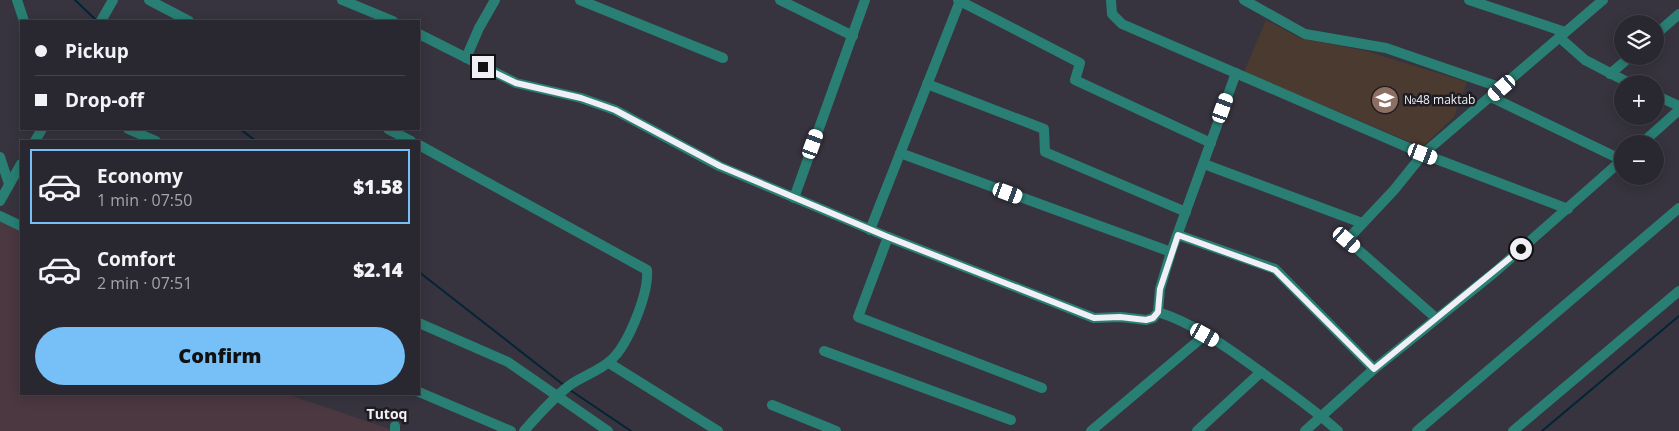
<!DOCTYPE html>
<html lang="en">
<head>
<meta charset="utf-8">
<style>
	:root { --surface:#29272f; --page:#312f37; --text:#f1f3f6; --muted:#a5a5aa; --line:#45444b; --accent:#76c0f7 }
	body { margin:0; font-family:"Open Sans",sans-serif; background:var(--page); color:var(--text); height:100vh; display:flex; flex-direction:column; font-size:19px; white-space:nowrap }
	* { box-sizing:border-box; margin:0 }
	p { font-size:16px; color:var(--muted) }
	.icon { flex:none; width:28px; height:28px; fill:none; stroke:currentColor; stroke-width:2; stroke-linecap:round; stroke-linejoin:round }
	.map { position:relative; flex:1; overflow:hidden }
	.drawer { position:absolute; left:20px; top:140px; width:400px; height:255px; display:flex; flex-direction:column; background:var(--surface); border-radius:0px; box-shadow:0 2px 12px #0003,0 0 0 1px var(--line) }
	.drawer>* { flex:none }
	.top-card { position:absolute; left:20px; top:20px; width:400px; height:110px; border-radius:0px; box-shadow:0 2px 12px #0003,0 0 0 1px var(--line); display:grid; align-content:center; height:110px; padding:0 15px; background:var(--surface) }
	.tools { position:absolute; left:1614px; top:15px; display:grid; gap:10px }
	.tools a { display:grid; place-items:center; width:50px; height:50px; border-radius:50%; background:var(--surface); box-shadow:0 2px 12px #0003,0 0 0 1px var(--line); font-size:25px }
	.end { position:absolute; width:22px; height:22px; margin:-11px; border:6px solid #f1eff6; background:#111; box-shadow:0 0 0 2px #111 }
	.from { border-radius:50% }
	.car { position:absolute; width:15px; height:30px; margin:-15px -8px; border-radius:6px; box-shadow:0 0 4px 1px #0007; background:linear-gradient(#fff 24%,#345 0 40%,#fff 0 76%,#345 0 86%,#fff 0) }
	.top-card b { display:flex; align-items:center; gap:18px; height:48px; font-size:19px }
	.top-card b+b { border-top:1px solid var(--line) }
	.top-card i { width:12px; height:12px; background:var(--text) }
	ul { padding:9px 0 0; list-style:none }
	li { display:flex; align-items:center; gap:15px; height:75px; margin:0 10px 8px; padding:0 5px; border:2px solid transparent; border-radius:0px }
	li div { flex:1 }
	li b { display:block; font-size:19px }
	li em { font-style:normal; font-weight:800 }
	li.active { border-color:var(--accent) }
	li>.icon { width:45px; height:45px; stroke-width:1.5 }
	.action { display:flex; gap:10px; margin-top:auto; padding:10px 15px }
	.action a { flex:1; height:58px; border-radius:30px; background:var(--accent); color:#111; font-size:20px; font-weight:800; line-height:58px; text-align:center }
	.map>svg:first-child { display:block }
</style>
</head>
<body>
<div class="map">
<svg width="1679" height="431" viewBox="0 0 1679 431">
	<rect width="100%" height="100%" fill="#37343f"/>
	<polygon fill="#4b3a30" points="1266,20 1300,38 1366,51 1467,82 1454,117 1422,147 1244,72"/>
	<polygon fill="#4b3840" points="0,221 21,230 21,394 286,394 396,431 0,431"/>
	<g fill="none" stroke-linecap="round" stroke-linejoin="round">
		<g stroke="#032435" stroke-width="2">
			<polyline points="75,0 97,21"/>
			<polyline points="240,129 256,141"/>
			<polyline points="419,272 565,386"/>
			<polyline points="570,390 631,431"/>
			<polyline points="1542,431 1679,316"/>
		</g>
		<g stroke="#297f74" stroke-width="10">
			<polyline points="17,0 24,21"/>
			<polyline points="149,0 189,21"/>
			<polyline points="342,0 393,21"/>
			<polyline points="580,0 723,58"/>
			<polyline points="780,0 853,36"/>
			<polyline points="958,0 1080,63 1075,80 1211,143"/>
			<polyline points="1111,0 1112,14 1122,24 1423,154 1568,209"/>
			<polyline points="1244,0 1305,34 1386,48 1502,88"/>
			<polyline points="1469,0 1565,32"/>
			<polyline points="101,21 113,0"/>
			<polyline points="419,34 516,83 581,98 615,110 719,166 888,237 1094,318 1121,317 1146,320 1153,318 1158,312 1160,289 1171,252 1236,73"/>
			<polyline points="1655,35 1679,14"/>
			<polyline points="1559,37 1585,60 1631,84"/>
			<polyline points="466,58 479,28 495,0"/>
			<polyline points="1610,74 1631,56"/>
			<polyline points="927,84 1044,129 1045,152 1186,212"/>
			<polyline points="1655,95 1679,106"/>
			<polyline points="1491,97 1622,160"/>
			<polyline points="128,129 156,141"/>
			<polyline points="388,129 411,141"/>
			<polyline points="35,141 42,129"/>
			<polyline points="1641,144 1679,110"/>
			<path d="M419,145L647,270C649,293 628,346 610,361C599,371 583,376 570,385C553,398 538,415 524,431"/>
			<polyline points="900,153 1171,252"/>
			<polyline points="0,157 9,184"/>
			<polyline points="1204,164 1362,223"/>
			<polyline points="794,198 865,0"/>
			<polyline points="0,201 21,164"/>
			<polyline points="0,216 21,226"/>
			<polyline points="870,230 960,1"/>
			<polyline points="1178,235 1275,269 1374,369"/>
			<polyline points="888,237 858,317 1042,388"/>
			<path d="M1158,312C1199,325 1233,352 1268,377C1292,394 1316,411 1338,431"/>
			<polyline points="1436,318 1347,240 1394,190 1423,154 1603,0"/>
			<polyline points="419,323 508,362 608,431"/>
			<polyline points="824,351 1011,420"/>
			<polyline points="609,363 718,431"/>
			<polyline points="419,392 511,431"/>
			<polyline points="772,405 836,431"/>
			<polyline points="395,426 395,431"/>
			<polyline points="1091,431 1205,335"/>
			<polyline points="1197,431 1261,372"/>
			<polyline points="1305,431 1374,369 1495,272 1622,160"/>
			<polyline points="1417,431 1679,208"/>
			<polyline points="1513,431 1679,291"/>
		</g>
	</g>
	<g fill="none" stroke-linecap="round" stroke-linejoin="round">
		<polyline stroke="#f1eff6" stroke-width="6" points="483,67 516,83 581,98 615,110 720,166 888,237 1094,318 1120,317 1146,320 1153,318 1158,312 1160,289 1178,235 1275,270 1374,369 1521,249"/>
	</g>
	<defs>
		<g id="school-disc" transform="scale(1.4375)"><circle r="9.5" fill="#8d6e63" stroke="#1e1d22"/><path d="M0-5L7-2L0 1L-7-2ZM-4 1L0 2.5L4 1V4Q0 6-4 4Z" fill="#fff"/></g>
	</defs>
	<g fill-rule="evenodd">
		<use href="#school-disc" x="1385" y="100"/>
	</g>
	<g text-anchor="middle" stroke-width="5" stroke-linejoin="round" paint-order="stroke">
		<g font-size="12" fill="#f1eff6" stroke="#1e1d22" text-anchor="start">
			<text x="1404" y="104">№48 maktab</text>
		</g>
		<g font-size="14" font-weight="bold" fill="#f1eff6" stroke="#1e1d22">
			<text x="387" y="419">Tutoq</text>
		</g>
	</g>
</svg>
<div class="tools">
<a><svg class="icon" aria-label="layers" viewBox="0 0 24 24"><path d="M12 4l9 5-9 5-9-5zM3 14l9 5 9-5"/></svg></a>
<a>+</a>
<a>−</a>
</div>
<i class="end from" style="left:1521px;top:249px"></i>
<i class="end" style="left:483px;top:67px"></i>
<i class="car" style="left:1502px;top:88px;rotate:229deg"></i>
<i class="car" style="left:1223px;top:108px;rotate:20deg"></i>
<i class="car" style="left:813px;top:144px;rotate:20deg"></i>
<i class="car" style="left:1423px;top:154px;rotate:111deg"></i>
<i class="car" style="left:1008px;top:193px;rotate:110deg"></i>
<i class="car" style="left:1347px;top:240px;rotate:131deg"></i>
<i class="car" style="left:1205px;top:335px;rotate:119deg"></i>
<div class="top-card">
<b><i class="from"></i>Pickup</b>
<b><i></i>Drop-off</b>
</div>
<section class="drawer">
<ul>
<li class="active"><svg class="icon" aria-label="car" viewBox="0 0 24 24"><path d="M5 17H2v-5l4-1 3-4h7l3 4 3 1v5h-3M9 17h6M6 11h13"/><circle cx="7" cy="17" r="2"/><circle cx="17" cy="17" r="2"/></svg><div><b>Economy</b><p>1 min · 07:50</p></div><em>$1.58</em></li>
<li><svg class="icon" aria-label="car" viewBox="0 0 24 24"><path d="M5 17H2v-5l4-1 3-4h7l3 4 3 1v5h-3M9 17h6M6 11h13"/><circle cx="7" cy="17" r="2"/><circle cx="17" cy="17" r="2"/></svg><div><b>Comfort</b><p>2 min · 07:51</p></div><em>$2.14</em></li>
</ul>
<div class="action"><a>Confirm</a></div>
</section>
</div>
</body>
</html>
